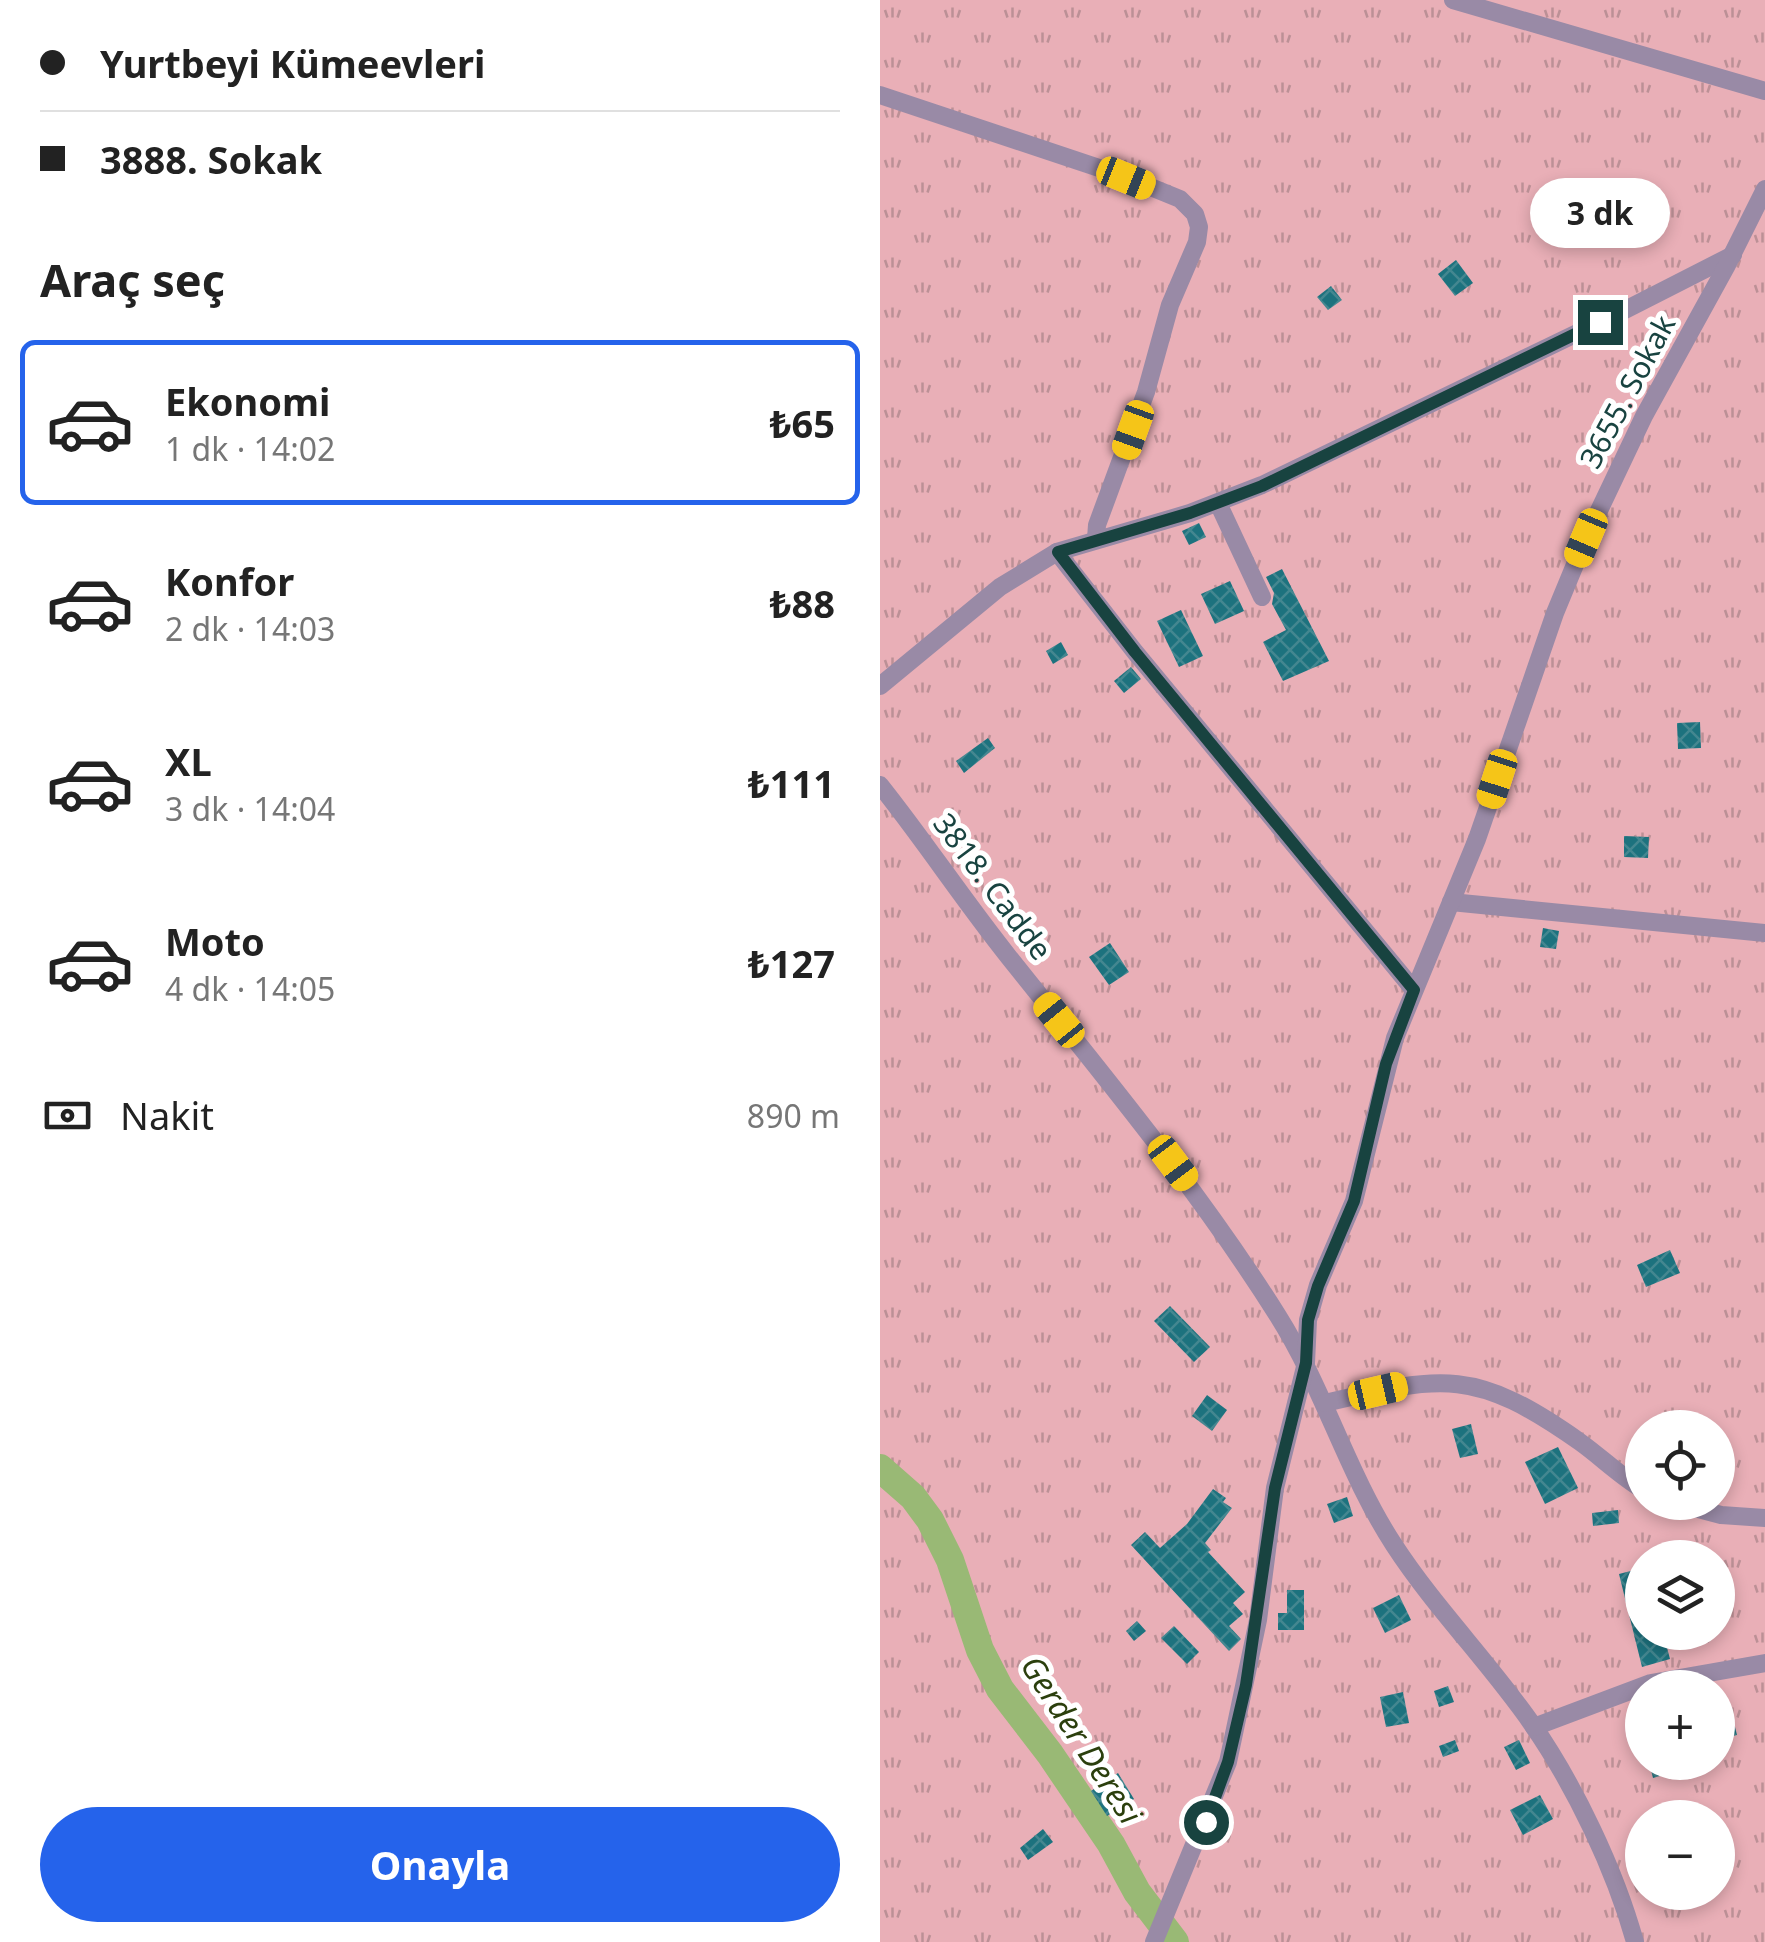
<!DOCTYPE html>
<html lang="tr">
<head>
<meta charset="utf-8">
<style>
	:root { --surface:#fff; --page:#f6f6f6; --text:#222; --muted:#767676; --line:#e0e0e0; --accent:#2563eb }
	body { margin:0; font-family:"Noto Sans",sans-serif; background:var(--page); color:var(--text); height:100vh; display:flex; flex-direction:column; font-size:38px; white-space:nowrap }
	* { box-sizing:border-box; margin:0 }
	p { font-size:32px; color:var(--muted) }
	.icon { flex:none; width:55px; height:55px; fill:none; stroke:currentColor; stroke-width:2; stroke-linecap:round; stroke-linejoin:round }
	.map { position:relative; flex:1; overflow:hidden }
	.drawer { display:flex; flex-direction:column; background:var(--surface); width:880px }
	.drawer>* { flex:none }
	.hud { display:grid; align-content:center; height:220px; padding:0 40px; background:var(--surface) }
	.controls { position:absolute; left:745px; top:1410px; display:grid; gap:20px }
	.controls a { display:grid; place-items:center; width:110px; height:110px; border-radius:50%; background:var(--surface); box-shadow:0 5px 15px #0003; font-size:50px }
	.end { position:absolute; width:45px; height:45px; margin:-22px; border:12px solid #184340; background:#fff; box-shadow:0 0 0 5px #fff }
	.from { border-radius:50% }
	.bubble { position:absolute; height:70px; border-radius:35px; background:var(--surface); box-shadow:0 5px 15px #0003; font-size:32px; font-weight:700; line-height:70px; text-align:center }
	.car { position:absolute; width:30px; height:60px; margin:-30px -15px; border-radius:12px; box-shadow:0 0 8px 2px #0007; background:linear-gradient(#f5c518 24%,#345 0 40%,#f5c518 0 76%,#345 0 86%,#f5c518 0) }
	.hud b { display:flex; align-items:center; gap:35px; height:95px; font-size:38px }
	.hud b+b { border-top:2px solid var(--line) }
	.hud i { width:25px; height:25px; background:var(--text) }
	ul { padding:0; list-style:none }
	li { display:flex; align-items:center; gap:30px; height:165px; margin:0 20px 15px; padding:0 20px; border:5px solid transparent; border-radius:15px }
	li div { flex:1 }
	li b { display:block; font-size:38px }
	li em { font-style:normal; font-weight:700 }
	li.on { border-color:var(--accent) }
	li>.icon { width:90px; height:90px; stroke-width:1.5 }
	h2 { padding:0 40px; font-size:45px; line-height:120px }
	.pay { display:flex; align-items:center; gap:25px; height:110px; padding:0 40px; font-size:38px }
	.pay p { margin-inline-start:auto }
	.primary-button { display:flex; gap:20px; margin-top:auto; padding:20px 40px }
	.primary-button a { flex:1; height:115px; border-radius:60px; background:var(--accent); color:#fff; font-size:40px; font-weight:700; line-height:115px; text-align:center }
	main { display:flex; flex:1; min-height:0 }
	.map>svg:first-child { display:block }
</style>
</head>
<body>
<main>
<section class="drawer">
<div class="hud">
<b><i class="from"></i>Yurtbeyi Kümeevleri</b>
<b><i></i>3888. Sokak</b>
</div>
<h2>Araç seç</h2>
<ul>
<li class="on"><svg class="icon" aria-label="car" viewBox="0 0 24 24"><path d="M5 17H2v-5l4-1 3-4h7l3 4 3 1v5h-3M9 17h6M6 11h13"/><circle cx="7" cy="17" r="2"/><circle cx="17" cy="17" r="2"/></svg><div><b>Ekonomi</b><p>1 dk · 14:02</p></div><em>₺65</em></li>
<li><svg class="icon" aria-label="car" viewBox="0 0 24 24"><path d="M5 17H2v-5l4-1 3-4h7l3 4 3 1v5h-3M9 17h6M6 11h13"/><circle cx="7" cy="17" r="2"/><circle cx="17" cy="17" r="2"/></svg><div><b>Konfor</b><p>2 dk · 14:03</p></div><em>₺88</em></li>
<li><svg class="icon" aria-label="car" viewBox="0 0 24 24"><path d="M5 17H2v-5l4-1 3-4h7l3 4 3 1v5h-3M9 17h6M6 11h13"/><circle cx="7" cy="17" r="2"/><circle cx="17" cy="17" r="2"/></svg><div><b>XL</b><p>3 dk · 14:04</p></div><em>₺111</em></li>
<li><svg class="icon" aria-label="car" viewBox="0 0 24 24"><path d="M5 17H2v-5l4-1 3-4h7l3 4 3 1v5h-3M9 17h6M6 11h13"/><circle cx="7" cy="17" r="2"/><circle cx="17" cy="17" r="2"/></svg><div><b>Moto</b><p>4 dk · 14:05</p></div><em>₺127</em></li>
</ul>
<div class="pay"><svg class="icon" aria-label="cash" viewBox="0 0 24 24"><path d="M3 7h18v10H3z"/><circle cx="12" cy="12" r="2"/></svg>Nakit<p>890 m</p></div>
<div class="primary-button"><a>Onayla</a></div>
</section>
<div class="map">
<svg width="885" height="1942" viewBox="0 0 885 1942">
	<defs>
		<pattern id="grass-tufts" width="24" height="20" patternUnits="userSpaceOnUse" patternTransform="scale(2.5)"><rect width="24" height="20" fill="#e9afb7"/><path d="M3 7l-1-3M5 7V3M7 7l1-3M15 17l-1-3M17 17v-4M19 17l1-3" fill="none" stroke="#bc9096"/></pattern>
		<pattern id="building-cross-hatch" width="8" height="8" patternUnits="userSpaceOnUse" patternTransform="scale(2.5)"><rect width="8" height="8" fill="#1d727e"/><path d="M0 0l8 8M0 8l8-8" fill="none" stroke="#448790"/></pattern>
	</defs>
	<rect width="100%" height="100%" fill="#8ef3eb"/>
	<path fill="url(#grass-tufts)" fill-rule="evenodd" d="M0,0H885V1942H0ZM762,1428H838V1502H762ZM762,1558H838V1632H762ZM762,1688H838V1762H762ZM762,1818H838V1892H762Z"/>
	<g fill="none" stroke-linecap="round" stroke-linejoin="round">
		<polyline stroke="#99b975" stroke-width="28" points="0,1468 33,1497 50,1520 70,1560 100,1650 120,1689 170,1754 231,1844 257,1892 295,1942"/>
	</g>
	<g fill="url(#building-cross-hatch)">
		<polygon points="576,260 593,283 575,296 558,274"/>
		<polygon points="451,286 462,300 448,310 437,297"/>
		<polygon points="319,523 326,537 309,545 302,531"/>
		<polygon points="402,569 449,661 403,681 383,642 406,630 392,604 394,593 386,577"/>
		<polygon points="350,581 364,611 335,624 321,594"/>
		<polygon points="301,610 323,656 299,667 277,621"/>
		<polygon points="181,642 188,655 173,664 166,651"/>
		<polygon points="251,667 261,679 244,693 234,681"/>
		<polygon points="820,722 821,748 798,749 797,723"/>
		<polygon points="108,738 115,748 84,773 76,761"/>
		<polygon points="744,836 769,837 768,858 744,857"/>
		<polygon points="663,928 679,931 676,949 660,947"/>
		<polygon points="230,943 249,972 229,985 209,957"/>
		<polygon points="790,1250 800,1273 766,1287 757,1265"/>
		<polygon points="290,1306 330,1347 314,1362 274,1321"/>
		<polygon points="327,1395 347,1410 332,1431 312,1416"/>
		<polygon points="591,1424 598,1454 580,1458 572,1429"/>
		<polygon points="678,1447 698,1488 665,1504 645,1462"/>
		<polygon points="333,1489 346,1498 343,1502 352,1508 325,1543 331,1550 328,1552 365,1592 353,1603 363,1614 349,1626 361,1639 349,1651 251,1545 265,1532 280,1548 307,1524"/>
		<polygon points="467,1497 473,1516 454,1523 447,1504"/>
		<polygon points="738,1510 739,1523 713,1526 712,1513"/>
		<polygon points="762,1568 762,1632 783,1632 790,1659 762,1667 739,1574"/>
		<polygon points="407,1590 424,1590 424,1630 398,1630 398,1613 407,1613"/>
		<polygon points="519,1595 531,1620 505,1633 493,1608"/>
		<polygon points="257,1621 266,1631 254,1641 246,1631"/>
		<polygon points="294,1626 319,1652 307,1664 281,1638"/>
		<polygon points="568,1686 574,1702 559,1707 554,1691"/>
		<polygon points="523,1692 529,1723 506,1727 500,1697"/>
		<polygon points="852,1715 857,1735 842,1739 838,1719"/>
		<polygon points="575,1740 579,1751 563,1757 559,1746"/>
		<polygon points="639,1740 650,1763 636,1770 624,1747"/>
		<polygon points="769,1762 813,1762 813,1766 773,1778"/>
		<polygon points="238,1773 254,1799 227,1816 211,1791"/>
		<polygon points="660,1795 673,1819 643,1835 630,1810"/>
		<polygon points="163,1829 173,1842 148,1860 140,1848"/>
	</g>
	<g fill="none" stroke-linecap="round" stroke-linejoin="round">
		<g stroke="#998aa6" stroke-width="18">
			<polyline points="573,0 885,91"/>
			<polyline points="0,95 246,177 300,199 315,214 319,227 317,242 290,305 266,392 217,525 216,539"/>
			<polyline points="338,503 382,597"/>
			<polyline points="177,552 310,513 382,485 747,309 853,255"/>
			<polyline points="0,686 120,587 177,552 255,652 534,990"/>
			<path d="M0,785C47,844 88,907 136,966C227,1080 320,1192 398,1316C444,1389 467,1473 514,1545C555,1608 609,1662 652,1724C695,1786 735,1870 755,1942"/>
			<polyline points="571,902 885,933"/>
			<path d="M445,1403C564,1375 595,1368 700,1442C721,1457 740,1476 762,1489"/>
			<polyline points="792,1502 841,1515 885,1518"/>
			<polyline points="654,1727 771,1683 885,1663"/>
			<polyline points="274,1942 348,1762 378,1620 395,1488 426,1363 428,1320 438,1285 474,1201 515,1038 597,839 675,613 706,538 764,416 846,267 885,189"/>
		</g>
	</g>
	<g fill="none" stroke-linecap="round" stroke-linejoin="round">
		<polyline stroke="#184340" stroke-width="12" points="326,1822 348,1762 366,1685 395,1488 426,1363 428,1320 438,1286 474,1201 506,1064 534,990 255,652 178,552 310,513 382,486 720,322"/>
	</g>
	<g text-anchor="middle" stroke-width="10" stroke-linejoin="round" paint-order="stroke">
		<g font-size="30" fill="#184340" stroke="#fff">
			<text transform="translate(748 392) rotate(-62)" y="10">3655. Sokak</text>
			<text transform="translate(112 887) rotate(53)" y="10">3818. Cadde</text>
		</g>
		<g font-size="32" font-style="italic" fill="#2b3f0d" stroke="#fff">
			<text transform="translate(201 1740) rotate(57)" y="11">Gerder Deresi</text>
		</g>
	</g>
</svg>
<div class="controls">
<a><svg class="icon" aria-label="locate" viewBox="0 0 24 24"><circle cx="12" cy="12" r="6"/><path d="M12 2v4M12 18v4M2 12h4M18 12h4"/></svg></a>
<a><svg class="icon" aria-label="layers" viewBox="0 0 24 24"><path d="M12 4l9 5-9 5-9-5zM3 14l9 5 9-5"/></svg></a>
<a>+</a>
<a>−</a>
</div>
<i class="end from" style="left:326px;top:1822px"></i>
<i class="end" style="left:720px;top:322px"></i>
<div class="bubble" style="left:650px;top:178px;width:140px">3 dk</div>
<i class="car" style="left:246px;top:178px;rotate:112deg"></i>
<i class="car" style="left:253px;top:430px;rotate:200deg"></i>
<i class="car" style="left:706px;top:538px;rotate:203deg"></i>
<i class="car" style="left:617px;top:779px;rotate:198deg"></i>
<i class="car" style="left:179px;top:1020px;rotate:321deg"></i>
<i class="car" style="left:293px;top:1163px;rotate:143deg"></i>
<i class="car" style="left:498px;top:1391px;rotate:77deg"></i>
</div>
</main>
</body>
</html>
